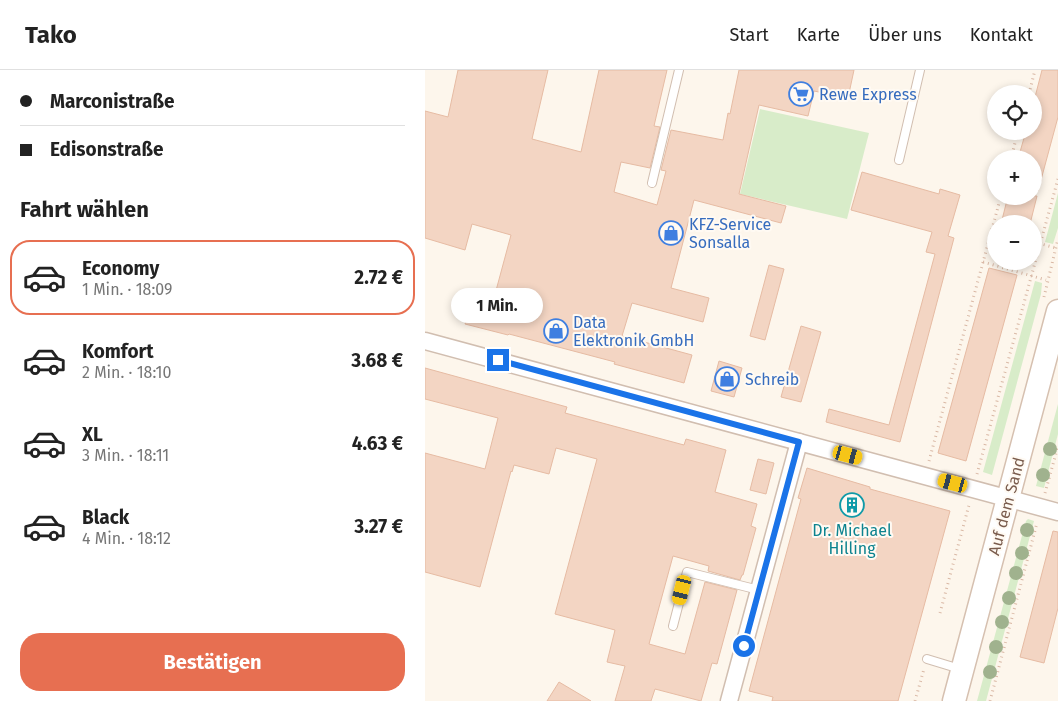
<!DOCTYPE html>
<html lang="de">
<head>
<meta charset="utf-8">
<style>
	:root { --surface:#fff; --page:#f6f6f6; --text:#222; --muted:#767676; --line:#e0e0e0; --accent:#e76f51 }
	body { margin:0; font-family:"Fira Sans",sans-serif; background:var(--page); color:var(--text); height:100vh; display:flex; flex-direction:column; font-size:19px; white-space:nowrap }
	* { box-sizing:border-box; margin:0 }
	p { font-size:16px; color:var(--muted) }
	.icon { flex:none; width:28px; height:28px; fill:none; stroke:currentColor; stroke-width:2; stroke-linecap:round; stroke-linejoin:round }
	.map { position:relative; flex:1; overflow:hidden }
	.drawer { display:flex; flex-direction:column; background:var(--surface); width:425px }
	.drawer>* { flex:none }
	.hud { display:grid; align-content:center; height:110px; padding:0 20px; background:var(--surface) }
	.fabs { position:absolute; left:562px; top:15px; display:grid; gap:10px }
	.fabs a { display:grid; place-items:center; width:55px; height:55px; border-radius:50%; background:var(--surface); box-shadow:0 2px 8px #0003; font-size:25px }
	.end { position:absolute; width:22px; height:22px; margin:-11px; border:6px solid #1a73e8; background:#fff; box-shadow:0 0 0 2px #fff }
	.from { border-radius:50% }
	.bubble { position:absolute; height:35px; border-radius:18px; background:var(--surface); box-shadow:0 2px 8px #0003; font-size:16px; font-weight:700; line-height:35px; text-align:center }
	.car { position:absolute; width:15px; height:30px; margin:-15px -8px; border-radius:6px; box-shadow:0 0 4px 1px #0007; background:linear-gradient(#f5c518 24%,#345 0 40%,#f5c518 0 76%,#345 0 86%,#f5c518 0) }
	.hud b { display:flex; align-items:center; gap:18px; height:48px; font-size:19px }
	.hud b+b { border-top:1px solid var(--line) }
	.hud i { width:12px; height:12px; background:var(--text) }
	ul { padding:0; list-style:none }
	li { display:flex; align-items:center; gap:15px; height:75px; margin:0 10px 8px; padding:0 10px; border:2px solid transparent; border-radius:20px }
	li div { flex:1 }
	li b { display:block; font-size:19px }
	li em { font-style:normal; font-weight:700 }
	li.active { border-color:var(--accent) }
	li>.icon { width:45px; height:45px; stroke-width:1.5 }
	h2 { padding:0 20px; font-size:22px; line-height:60px }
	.cta { display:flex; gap:10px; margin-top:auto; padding:10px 20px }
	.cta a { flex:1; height:58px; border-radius:20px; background:var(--accent); color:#fff; font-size:20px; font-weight:700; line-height:58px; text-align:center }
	header { display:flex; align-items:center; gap:30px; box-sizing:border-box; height:70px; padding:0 25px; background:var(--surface); border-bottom:1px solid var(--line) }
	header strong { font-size:24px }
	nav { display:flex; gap:28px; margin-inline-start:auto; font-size:18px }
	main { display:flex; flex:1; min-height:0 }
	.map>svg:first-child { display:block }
</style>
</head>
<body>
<header>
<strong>Tako</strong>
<nav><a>Start</a><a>Karte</a><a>Über uns</a><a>Kontakt</a></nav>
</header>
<main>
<section class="drawer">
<div class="hud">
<b><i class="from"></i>Marconistraße</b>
<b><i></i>Edisonstraße</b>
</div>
<h2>Fahrt wählen</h2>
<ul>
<li class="active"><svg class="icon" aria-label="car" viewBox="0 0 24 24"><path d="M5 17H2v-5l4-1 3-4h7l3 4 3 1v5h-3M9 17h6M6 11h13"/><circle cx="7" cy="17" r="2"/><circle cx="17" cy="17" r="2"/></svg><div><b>Economy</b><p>1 Min. · 18:09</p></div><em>2.72 €</em></li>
<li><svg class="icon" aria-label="car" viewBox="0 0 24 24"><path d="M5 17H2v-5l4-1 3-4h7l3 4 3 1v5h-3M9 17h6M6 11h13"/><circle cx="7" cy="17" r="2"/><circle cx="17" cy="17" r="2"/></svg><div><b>Komfort</b><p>2 Min. · 18:10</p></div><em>3.68 €</em></li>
<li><svg class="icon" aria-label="car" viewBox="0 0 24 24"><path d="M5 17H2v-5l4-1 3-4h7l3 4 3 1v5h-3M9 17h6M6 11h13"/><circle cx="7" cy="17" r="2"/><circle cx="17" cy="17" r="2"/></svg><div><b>XL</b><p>3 Min. · 18:11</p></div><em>4.63 €</em></li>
<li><svg class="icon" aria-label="car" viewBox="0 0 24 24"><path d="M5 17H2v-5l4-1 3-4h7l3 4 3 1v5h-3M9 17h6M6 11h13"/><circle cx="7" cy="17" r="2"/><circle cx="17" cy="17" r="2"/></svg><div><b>Black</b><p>4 Min. · 18:12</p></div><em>3.27 €</em></li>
</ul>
<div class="cta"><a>Bestätigen</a></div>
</section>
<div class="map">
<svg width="633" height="631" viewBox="0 0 633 631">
	<rect width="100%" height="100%" fill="#fdf6ec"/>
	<g fill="#d8ecc9">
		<polygon points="335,39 444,63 422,149 315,124"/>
		<polygon points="633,123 633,158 628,174 620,172"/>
		<polygon points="610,211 617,213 616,224 567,405 558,402"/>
		<polygon points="633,334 633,364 619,418 611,416"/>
		<polygon points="603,449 609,451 561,631 552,631 601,451"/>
	</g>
	<g fill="#f3d5c3" stroke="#e6bba3">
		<polygon points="33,0 123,0 107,69 156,82 174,0 242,0 229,56 235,57 225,98 196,92 189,122 232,135 241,101 236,100 246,60 298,70 303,43 305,44 314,0 429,0 423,28 389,21 383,46 334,35 314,124 361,136 356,153 269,130 246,218 284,228 278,252 207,233 197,266 267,285 259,313 189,294 190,292 84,264 83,265 40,254 49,223 69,228 86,165 47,154 40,180 0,168 0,41 23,47"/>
		<polygon points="617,0 633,0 633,47 613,121 609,120 609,89 593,89 601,61 609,61 609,31"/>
		<polygon points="437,102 514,124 515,119 535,125 523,166 529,168 475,372 401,352 404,339 464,355 510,184 501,182 507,162 426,140"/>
		<polygon points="583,126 612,126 605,154 576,154"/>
		<polygon points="344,195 359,199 340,270 325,266"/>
		<polygon points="564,198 592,205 541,391 513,383"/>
		<polygon points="376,256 396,262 376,332 356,327"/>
		<polygon points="294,291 317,298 309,327 286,321"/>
		<polygon points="0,298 142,337 140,343 259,375 261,369 301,380 290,422 332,434 326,456 331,458 318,505 317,505 315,510 283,501 284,496 248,486 224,574 260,584 280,512 312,520 292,594 287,593 276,631 230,619 226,631 190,631 200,596 182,592 190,560 130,544 172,389 131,378 124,404 89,395 87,402 86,401 55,517 0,502 0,383 60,399 73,348 0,329"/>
		<polygon points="333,389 349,393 341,424 325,420"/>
		<polygon points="382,398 445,417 445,419 525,441 473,631 347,631 348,627 324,621 376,429 373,428"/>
		<polygon points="628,461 633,462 633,538 619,593 595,587"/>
		<polygon points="134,612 166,631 122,631"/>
	</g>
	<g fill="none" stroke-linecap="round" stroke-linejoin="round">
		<g stroke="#d1beb0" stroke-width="10">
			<g id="lane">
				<polyline points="474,90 495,0"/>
				<polyline points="227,113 254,0"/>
				<polyline points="248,556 262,502 334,520"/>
				<polyline points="502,589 535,599"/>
			</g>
		</g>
		<g stroke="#d1beb0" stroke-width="19">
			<g id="street">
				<polyline points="0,271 633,442"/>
				<polyline points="304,631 374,372"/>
			</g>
		</g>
		<g stroke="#d6c0b0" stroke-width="25">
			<polyline id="secondary" points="529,631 633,241"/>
		</g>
		<g stroke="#d9b8a5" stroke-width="3" stroke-dasharray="1 4" stroke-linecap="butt">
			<polyline points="604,24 610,0"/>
			<polyline points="586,89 593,61"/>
			<polyline points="609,172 631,178"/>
			<polyline points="558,192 621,210"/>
			<polyline points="619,227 633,169"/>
			<polyline points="504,391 576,126"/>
			<polyline points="552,404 633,109"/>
			<polyline points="620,423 633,376"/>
			<polyline points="515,543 544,435"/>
			<polyline points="490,631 499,599"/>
			<polyline points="565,631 612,453"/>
		</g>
		<use href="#lane" stroke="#fff" stroke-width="8"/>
		<use href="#street" stroke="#fff" stroke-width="16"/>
		<use href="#secondary" stroke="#fff" stroke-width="22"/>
	</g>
	<g fill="#a0b28e">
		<circle cx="625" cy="379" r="7"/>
		<circle cx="618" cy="405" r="7"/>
		<circle cx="602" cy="460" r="7"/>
		<circle cx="597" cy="483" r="7"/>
		<circle cx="591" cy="503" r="7"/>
		<circle cx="584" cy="528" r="7"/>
		<circle cx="577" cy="552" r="7"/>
		<circle cx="571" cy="577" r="7"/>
		<circle cx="565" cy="602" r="7"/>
	</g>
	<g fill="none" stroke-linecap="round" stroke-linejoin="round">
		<polyline stroke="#1a73e8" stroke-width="6" points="73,290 374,372 319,576"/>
	</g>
	<defs>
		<g id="supermarket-ring" transform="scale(1.25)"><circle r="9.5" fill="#fffaf3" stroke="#3f7fe0" stroke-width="1.5"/><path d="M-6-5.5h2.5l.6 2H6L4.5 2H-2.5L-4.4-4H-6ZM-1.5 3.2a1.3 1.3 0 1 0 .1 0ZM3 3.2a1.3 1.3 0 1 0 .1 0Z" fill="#3f7fe0"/></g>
		<g id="shop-ring" transform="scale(1.25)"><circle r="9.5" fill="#fffaf3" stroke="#3f7fe0" stroke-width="1.5"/><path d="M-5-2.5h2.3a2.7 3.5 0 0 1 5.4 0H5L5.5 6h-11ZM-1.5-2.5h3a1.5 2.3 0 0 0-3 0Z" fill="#3f7fe0"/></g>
		<g id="building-ring" transform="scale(1.25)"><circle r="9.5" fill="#fffaf3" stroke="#0f9aa8" stroke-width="1.5"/><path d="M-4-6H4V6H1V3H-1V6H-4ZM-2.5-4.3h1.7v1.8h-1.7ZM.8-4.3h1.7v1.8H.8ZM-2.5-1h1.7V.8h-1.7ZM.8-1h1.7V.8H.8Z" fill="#0f9aa8"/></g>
	</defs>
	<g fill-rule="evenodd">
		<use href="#supermarket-ring" x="376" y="24"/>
		<use href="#shop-ring" x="246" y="163"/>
		<use href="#shop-ring" x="131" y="261"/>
		<use href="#shop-ring" x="302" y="309"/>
		<use href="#building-ring" x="427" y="435"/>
	</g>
	<g text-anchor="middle" stroke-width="4" stroke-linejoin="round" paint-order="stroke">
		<g font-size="16" fill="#366cbe" stroke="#fffaf3" text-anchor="start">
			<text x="394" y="30">Rewe Express</text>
			<text x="264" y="160">KFZ-Service<tspan x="264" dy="18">Sonsalla</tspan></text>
			<text x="148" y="258">Data<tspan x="148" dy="18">Elektronik GmbH</tspan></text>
			<text x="320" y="315">Schreib</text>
		</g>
		<g font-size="16" fill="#7a5c4d" stroke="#fffaf3">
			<text transform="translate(581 436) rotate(-75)" y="6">Auf dem Sand</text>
		</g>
		<g font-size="16" fill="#0d838f" stroke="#fffaf3">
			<text x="427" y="466">Dr. Michael<tspan x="427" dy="18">Hilling</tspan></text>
		</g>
	</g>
</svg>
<div class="fabs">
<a><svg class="icon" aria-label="locate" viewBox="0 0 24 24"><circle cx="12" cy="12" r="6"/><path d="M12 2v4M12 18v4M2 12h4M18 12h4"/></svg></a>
<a>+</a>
<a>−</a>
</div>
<i class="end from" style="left:319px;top:576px"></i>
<i class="end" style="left:73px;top:290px"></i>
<div class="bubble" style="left:26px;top:218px;width:92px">1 Min.</div>
<i class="car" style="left:423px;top:385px;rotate:105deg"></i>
<i class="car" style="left:528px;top:413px;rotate:285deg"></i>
<i class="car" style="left:257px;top:520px;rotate:194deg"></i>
</div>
</main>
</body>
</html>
